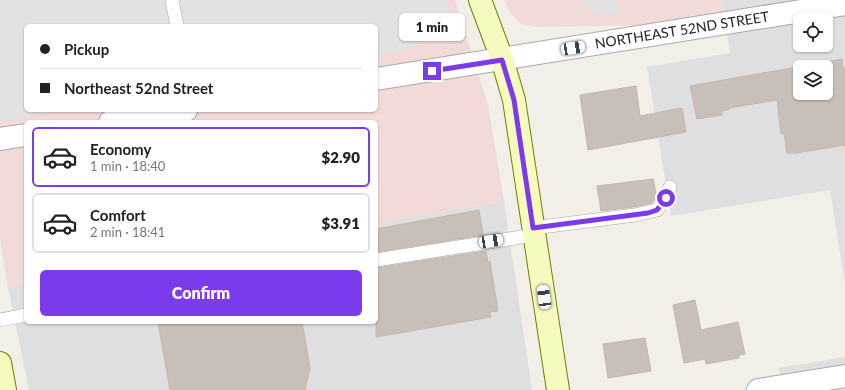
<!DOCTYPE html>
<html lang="en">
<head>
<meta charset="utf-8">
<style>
	:root { --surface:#fff; --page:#f6f6f6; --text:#222; --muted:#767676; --line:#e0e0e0; --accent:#7c3aed }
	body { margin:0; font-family:Lato,sans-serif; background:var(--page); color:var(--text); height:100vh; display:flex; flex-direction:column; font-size:15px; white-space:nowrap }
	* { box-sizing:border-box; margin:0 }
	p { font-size:13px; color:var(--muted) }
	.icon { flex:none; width:22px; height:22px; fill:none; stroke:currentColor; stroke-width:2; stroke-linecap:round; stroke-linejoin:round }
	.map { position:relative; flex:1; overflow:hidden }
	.drawer { position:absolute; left:24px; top:120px; width:354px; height:204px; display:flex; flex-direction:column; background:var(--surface); border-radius:6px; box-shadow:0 1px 3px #0004 }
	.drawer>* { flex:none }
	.guide { position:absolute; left:24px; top:24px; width:354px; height:88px; border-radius:6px; box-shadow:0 1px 3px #0004; display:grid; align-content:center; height:88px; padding:0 16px; background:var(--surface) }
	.controls { position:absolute; left:793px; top:12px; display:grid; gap:8px }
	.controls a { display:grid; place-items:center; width:40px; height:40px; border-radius:6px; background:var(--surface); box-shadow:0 1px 3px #0004; font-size:20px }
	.end { position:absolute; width:18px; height:18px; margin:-9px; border:5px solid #7c3aed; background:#fff; box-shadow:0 0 0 2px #fff }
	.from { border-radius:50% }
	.bubble { position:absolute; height:28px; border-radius:6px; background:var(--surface); box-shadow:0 1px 3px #0004; font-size:13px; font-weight:800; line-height:28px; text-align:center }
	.car { position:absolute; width:12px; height:24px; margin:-12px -6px; border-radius:5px; box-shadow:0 0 3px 1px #0007; background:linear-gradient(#fff 24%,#345 0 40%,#fff 0 76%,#345 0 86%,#fff 0) }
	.guide b { display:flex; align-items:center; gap:14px; height:38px; font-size:15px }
	.guide b+b { border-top:1px solid var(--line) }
	.guide i { width:10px; height:10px; background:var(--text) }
	ul { padding:7px 0 0; list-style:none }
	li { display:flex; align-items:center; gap:12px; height:60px; margin:0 8px 6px; padding:0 8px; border:2px solid var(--line); border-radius:6px }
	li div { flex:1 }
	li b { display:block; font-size:15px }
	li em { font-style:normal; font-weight:800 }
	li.active { border-color:var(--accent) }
	li>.icon { width:36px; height:36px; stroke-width:1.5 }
	.button { display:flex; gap:8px; margin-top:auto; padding:8px 16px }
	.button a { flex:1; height:46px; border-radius:6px; background:var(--accent); color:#fff; font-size:16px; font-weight:800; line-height:46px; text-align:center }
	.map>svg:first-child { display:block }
</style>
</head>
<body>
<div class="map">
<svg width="845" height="390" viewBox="0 0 845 390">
	<rect width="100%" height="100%" fill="#f2efe9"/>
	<g fill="#e0dfdf" fill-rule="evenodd">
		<path d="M722,0H845V283L830,190L671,216L647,67L730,53ZM800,19H826V45H800ZM800,67H826V93H800Z"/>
		<polygon points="504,201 532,390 29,390 8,287 26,284 26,322 376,322 376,223"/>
		<polygon points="845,357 845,390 783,390 779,368"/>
	</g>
	<g fill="#f2dad9" fill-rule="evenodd">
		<path d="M0,0H455L488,105L504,201L376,223V122H26V284L8,287L0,241ZM26,26H376V110H26Z"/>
		<polygon points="504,0 722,0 725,24 536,27 521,24 510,13"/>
	</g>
	<g fill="#e2e2e2">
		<polygon points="0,0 446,0 455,19 445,36 397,51 376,55 376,26 26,26 26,110 65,110 3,121 0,120"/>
		<polygon points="581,0 615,0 621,13 593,14"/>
	</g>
	<g fill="#c7bfb8" stroke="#c4b6ab" fill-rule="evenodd">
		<path d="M842,59L843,68H845V145L796,153H787L784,133L781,134L777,100L729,108L730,109L722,111V115L697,119L690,86ZM800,67H826V93H800Z"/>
		<polygon points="636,86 640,116 682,108 686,132 588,150 580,95"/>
		<polygon points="653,179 657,197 652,203 634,207 601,211 597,186"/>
		<polygon points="479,210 483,235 376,252 376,229"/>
		<polygon points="486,251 488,262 490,261 498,311 490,312 491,317 376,337 376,268"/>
		<polygon points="695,300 701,330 738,322 745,354 739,355 739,358 706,364 705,359 684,363 673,305"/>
		<polygon points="158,322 302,322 310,368 305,390 170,390"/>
		<polygon points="645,338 651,371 608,378 603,344"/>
	</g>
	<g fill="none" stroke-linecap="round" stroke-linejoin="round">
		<g stroke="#a9a9a9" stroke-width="14">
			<g id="service">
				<polyline points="172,0 177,26"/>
				<polyline points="533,228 635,215 657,210 666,198 670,187"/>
				<polyline points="376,260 534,235"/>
				<polyline points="0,320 26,315"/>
			</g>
		</g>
		<g stroke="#a9a9a9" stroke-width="24">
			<g id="minor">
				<polyline points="376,79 845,4"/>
				<polyline points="110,122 186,110"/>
				<polyline points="0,139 26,135"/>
				<polyline points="758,390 845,376"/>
			</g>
		</g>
		<g stroke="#707d05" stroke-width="24">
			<g id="secondary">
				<polyline points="480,0 502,59 514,100 558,390"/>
				<polyline points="0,363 5,390"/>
			</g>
		</g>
		<use href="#service" stroke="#fff" stroke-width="13"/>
		<use href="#minor" stroke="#fff" stroke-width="22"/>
		<use href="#secondary" stroke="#f7fabf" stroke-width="22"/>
	</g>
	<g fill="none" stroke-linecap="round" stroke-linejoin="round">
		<polyline stroke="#7c3aed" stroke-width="5" points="432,71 502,60 514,100 533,228 648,213 657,210 666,198"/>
	</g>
	<g text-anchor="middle" stroke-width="3" stroke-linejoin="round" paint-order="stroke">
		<g font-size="14" fill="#222" stroke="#fff">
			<text transform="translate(682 30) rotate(-9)" y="5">NORTHEAST 52ND STREET</text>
		</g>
	</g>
</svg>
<div class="controls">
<a><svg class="icon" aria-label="locate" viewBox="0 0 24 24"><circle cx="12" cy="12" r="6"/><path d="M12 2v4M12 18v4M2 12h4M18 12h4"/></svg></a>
<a><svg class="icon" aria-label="layers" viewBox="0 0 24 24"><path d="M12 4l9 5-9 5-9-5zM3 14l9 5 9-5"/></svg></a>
</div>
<i class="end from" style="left:666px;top:198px"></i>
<i class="end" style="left:432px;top:71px"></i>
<div class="bubble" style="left:399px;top:13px;width:66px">1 min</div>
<i class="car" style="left:573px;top:48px;rotate:81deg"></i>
<i class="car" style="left:491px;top:241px;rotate:81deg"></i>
<i class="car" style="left:544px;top:297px;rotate:352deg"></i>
<div class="guide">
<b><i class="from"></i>Pickup</b>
<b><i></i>Northeast 52nd Street</b>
</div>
<section class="drawer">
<ul>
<li class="active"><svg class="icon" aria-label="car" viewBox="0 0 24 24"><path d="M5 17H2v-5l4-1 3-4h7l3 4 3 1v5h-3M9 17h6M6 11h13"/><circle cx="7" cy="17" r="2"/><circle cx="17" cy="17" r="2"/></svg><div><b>Economy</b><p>1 min · 18:40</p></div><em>$2.90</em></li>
<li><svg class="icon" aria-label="car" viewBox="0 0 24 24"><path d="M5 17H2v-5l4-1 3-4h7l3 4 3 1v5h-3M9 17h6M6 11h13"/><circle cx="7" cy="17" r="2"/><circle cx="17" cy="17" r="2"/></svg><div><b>Comfort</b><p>2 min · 18:41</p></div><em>$3.91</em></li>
</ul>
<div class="button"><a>Confirm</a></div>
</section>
</div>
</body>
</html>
